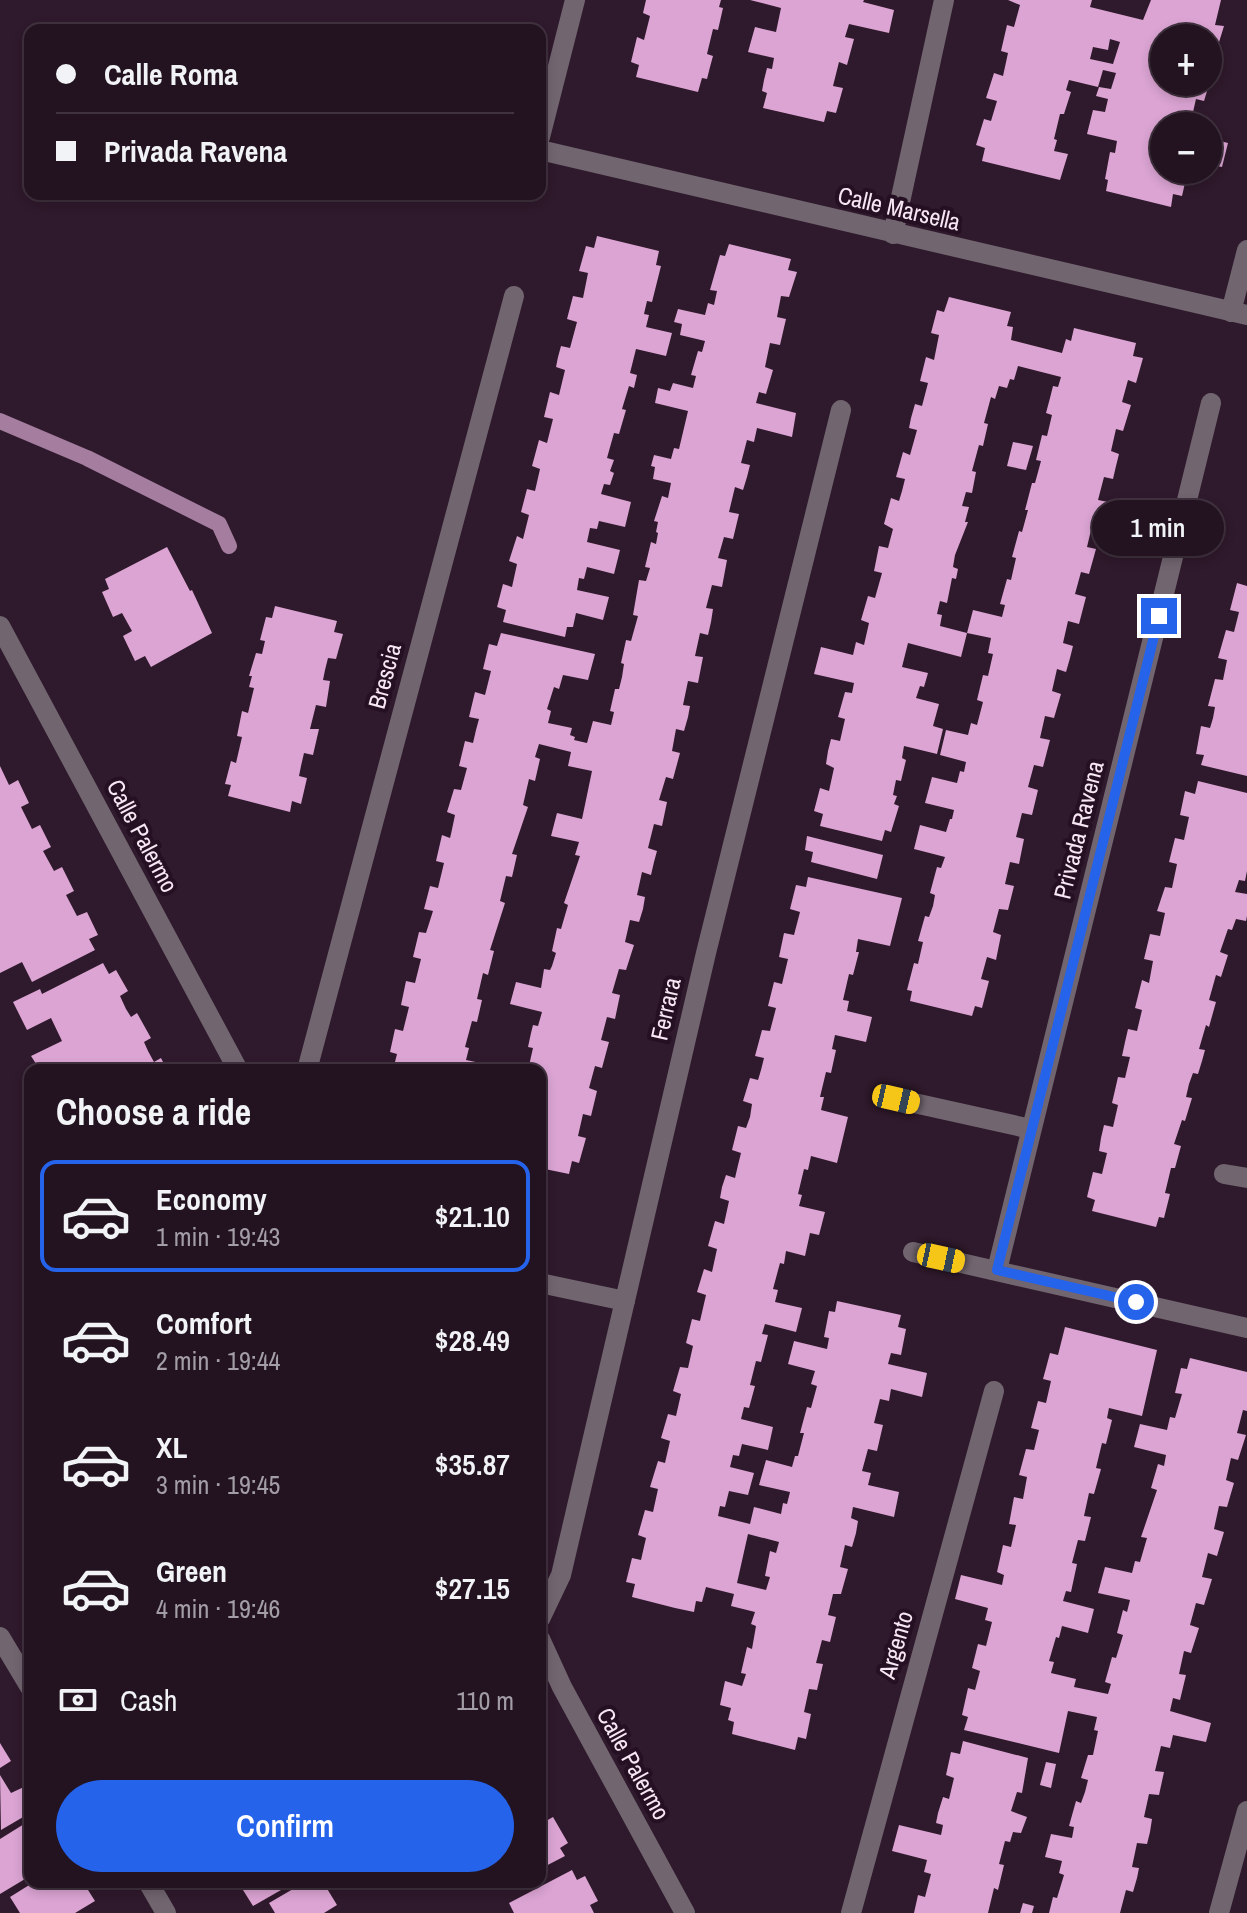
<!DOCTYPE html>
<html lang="en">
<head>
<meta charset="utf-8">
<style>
	:root { --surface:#231321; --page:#2f202e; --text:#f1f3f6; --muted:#a39ea5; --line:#40323f; --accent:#2563eb }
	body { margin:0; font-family:"Archivo Narrow",sans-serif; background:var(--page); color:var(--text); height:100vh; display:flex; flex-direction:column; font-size:30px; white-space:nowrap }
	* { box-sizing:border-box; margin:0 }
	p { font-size:26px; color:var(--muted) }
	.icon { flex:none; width:44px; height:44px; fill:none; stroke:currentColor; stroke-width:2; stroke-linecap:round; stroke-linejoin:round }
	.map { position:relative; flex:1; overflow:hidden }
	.sheet { position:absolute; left:24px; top:1064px; width:522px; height:824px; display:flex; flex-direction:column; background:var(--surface); border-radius:16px; box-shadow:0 4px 12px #0003,0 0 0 2px var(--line) }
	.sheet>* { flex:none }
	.top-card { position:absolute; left:24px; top:24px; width:522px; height:176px; border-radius:16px; box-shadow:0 4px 12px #0003,0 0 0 2px var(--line); display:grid; align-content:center; height:176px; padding:0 32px; background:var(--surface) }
	.fabs { position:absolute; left:1150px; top:24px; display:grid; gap:16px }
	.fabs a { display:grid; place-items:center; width:72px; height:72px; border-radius:50%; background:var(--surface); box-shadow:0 4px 12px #0003,0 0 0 2px var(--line); font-size:40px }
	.end { position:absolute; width:36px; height:36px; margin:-18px; border:10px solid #2563eb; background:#fff; box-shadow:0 0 0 4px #fff }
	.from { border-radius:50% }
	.bubble { position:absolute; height:56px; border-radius:28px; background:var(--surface); box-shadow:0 4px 12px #0003,0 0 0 2px var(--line); font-size:26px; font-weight:600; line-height:56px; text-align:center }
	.car { position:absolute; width:24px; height:48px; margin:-24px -12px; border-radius:10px; box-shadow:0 0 6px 2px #0007; background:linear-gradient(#f5c518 24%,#345 0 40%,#f5c518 0 76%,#345 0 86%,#f5c518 0) }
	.top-card b { display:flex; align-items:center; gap:28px; height:76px; font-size:30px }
	.top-card b+b { border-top:2px solid var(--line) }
	.top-card i { width:20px; height:20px; background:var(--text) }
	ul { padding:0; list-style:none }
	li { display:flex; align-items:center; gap:24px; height:112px; margin:0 16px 12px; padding:0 16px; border:4px solid transparent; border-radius:16px }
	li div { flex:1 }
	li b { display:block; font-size:30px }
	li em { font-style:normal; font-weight:600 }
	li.current { border-color:var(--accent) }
	li>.icon { width:72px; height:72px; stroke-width:1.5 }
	h2 { padding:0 32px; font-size:36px; line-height:96px }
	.pay { display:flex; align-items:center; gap:20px; height:88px; padding:0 32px; font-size:30px }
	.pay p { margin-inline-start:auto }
	.button { display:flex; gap:16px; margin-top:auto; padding:16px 32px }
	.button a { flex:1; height:92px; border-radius:48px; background:var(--accent); color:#fff; font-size:32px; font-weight:600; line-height:92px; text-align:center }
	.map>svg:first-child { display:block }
</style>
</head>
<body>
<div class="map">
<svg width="1247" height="1913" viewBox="0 0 1247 1913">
	<rect width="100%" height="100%" fill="#2f192c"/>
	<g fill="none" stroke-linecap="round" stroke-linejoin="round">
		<polyline stroke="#a47d9f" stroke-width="16" points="0,421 87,458 219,524 229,546"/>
	</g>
	<g fill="#dba4d3" fill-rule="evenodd">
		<polygon points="646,0 721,0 719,7 723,8 718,30 713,29 707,54 713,56 710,67 707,79 702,78 698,92 636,77 639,65 631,62 637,37 644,40 650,16 643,13"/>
		<polygon points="750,0 864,0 863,2 894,10 889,33 849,24 845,37 854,39 847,65 839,62 833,86 843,88 836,113 827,111 824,122 763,108 767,93 762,91 764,80 767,68 772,69 774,58 748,52 755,27 776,32 781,8"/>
		<path d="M1008,0H1092L1090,7L1143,20L1151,0H1221L1215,25L1224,26L1216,52L1208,51V38H1164V82H1208V73L1212,75L1204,101L1196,99L1191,121L1199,123V126H1164V170H1188L1182,196L1173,194L1171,207L1106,191L1108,180L1105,179L1110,152L1115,153L1117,141L1087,134L1093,110L1105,112L1108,99L1096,96L1099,87L1111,89L1116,73L1103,70L1098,87L1069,80L1066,90L1071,92L1064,114H1060L1054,139L1057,140L1054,151L1068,154L1060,180L982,161L985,148L976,145L984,119L991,121L997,101L986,98L994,73L1003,76L1008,53L1001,51L1007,25L1014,27L1020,5ZM1110,39L1120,42L1113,64L1090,59L1093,47L1108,50Z"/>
		<polygon points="1208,138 1228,143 1222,167 1208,164"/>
		<polygon points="597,236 659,251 656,265 661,266 652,302 647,301 644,314 649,315 646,327 672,333 666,356 636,349 630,373 637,375 634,388 629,386 622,409 626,410 619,434 614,433 607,458 614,460 610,471 614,473 610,485 604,484 601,494 631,502 625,527 599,521 597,529 590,528 587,542 620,550 614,574 587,567 584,579 579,578 577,590 609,597 603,620 576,613 573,627 567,627 565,637 503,622 506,610 497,607 503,584 512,587 517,564 509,561 517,536 523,539 529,515 521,512 527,489 535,491 540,469 532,466 539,440 547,443 553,419 544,417 550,392 559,395 565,370 556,367 558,357 561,346 570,348 577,322 567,319 573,296 583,298 588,273 579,271 586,246 594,248"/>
		<polygon points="729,244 791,259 788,270 797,272 789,297 781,296 777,317 786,319 780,345 770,343 765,367 773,370 766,394 759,392 756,403 796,413 792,437 757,428 754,442 747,440 741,463 750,465 747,477 743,490 735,487 729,512 739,514 733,539 724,537 718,558 727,560 722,587 712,585 706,608 713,609 711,622 708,635 700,633 695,656 703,657 698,683 688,681 683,705 690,706 688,717 684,731 676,729 672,751 680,753 673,779 666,777 659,800 667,802 662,826 654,824 648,848 657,851 654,862 651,875 642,872 637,895 645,897 643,909 639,922 630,920 625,942 634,945 626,970 619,969 612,993 620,995 615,1019 607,1017 601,1040 609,1042 606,1053 602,1068 595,1066 589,1088 597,1091 591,1116 583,1114 578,1136 586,1138 579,1163 572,1161 569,1174 540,1168 540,1070 528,1070 533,1048 528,1047 531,1033 533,1025 538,1026 542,1012 510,1004 516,982 541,988 544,969 550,970 552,966 556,953 552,951 557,928 561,929 568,905 564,903 580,856 575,855 579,842 551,836 557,813 582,819 592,771 568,766 571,752 539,744 535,757 540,759 535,781 529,779 523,805 528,807 512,854 517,855 512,877 506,876 500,901 505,903 490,950 494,951 488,975 483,973 477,999 482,1000 477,1022 472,1021 465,1047 469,1048 466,1060 495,1066 494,1070 393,1070 397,1054 390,1052 395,1029 403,1031 409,1007 401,1005 406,981 415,983 421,959 413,957 419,932 426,933 433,911 424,909 430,886 438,888 444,863 436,861 442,835 450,838 451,834 455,815 447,812 454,789 461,790 467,768 459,766 465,741 473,743 476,730 479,719 469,717 475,692 485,695 491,671 483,669 489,644 497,646 501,633 595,654 588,680 563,675 559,689 554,687 547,709 551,711 548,723 572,728 570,735 575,737 574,740 587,743 593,721 611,725 614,712 610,711 615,689 619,689 622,677 624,664 621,663 626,640 631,641 638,616 633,615 639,580 646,581 650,568 645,567 651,542 656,544 658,533 656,532 658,522 654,521 662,496 668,498 671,483 653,479 655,467 651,466 654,455 671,459 674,448 679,449 688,411 655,403 658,388 670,391 673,383 693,388 696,376 691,375 698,351 702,352 705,341 680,335 682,324 674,322 678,309 705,315 708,303 714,305 717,291 710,290 720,255 725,256"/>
		<polygon points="949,297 1011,312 1007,326 1013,327 1011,340 1062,353 1066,339 1071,341 1074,328 1136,343 1133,356 1143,358 1136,383 1128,380 1122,402 1131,405 1123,431 1116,429 1111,451 1119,454 1116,466 1113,479 1104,477 1098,500 1108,502 1101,528 1092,526 1087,547 1096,549 1089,574 1081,572 1075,594 1086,597 1079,624 1068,621 1063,643 1073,646 1070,658 1066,672 1057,669 1052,691 1061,694 1054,718 1045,716 1040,738 1050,740 1043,767 1034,765 1028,787 1038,790 1032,815 1022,813 1016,837 1024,839 1019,864 1010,862 1005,884 1014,886 1008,910 999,909 993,932 1001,935 996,960 987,957 981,979 989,981 982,1008 975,1006 972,1016 910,1001 912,991 907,990 914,963 918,964 923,942 918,941 925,916 929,917 933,906 935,895 930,893 937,867 941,868 945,857 914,849 920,825 946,832 950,819 952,819 954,810 925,803 932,777 957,783 960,771 964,772 966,762 940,755 946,730 968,735 971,723 977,725 983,702 977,700 983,675 988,676 993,654 988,653 991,638 967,633 973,610 1002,617 1005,605 1000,604 1007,579 1011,580 1016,558 1012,557 1019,531 1022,532 1028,510 1025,510 1032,483 1035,483 1041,461 1036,460 1042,435 1047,436 1052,415 1046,413 1050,398 1053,386 1058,387 1061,377 1018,366 1014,380 1010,379 1007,388 999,386 995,399 991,397 984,423 988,424 983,446 979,445 972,471 976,472 972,493 966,492 962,506 969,507 965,522 968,522 955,555 953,567 958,569 956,579 952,578 947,603 940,601 937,614 942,615 940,626 967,633 961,657 908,643 902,667 928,673 924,687 920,686 916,698 939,704 933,726 943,729 937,754 904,746 902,758 906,760 901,781 896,780 893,795 897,796 894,804 899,806 891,832 885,830 882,841 820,826 823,814 814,811 820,788 829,791 834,768 826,764 828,751 831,739 840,741 845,719 838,717 845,692 852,693 854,683 814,674 821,647 853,655 856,642 864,645 869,623 861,620 868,596 875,598 882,573 874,571 879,546 888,548 893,529 884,524 891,498 899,501 902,491 905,479 896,477 903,452 910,455 917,430 909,428 911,418 915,404 922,406 928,383 920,381 926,357 934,360 939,335 931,333 937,310 944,312"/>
		<polygon points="1013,442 1033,446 1026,470 1007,466"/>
		<polygon points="167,547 190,591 192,590 212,633 151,667 145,656 135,661 123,636 132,631 122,613 113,617 102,592 109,589 105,579"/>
		<polygon points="1237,583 1247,586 1247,776 1201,765 1204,755 1196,754 1201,726 1210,728 1213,718 1215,707 1208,706 1215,679 1223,680 1227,660 1218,658 1226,630 1234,632 1239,612 1230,610"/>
		<polygon points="275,606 337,621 334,632 343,634 336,659 328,658 325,670 323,680 330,681 326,707 316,705 310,729 319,729 313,755 304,753 301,766 299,776 307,778 301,804 292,801 290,812 228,796 231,785 225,784 231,761 236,763 242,737 237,736 242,711 248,713 254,688 249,687 252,676 249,676 256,653 262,654 265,641 260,640 266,617 272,618"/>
		<polygon points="0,766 9,785 18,780 29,803 21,807 32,829 40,825 51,847 43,851 54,871 62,867 74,891 66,895 77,916 87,912 98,935 89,939 95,950 32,982 22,962 0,973"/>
		<polygon points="1198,781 1247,793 1247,871 1245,881 1239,880 1235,892 1247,894 1247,916 1246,921 1236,919 1232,930 1228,929 1220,952 1228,955 1221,977 1216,975 1209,1000 1216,1002 1209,1027 1206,1025 1199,1049 1205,1050 1202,1061 1198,1074 1193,1073 1189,1084 1186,1097 1192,1098 1185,1121 1182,1120 1174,1144 1181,1146 1175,1168 1171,1168 1165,1193 1170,1194 1164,1218 1159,1217 1156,1227 1092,1211 1095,1200 1087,1197 1093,1172 1102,1174 1107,1153 1099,1151 1101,1138 1104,1125 1113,1127 1118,1105 1112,1103 1118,1077 1125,1078 1130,1057 1122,1056 1125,1042 1128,1029 1137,1031 1142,1010 1135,1008 1142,980 1149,983 1153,961 1144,959 1150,934 1160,936 1165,913 1157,911 1165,887 1172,888 1177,864 1169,862 1175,838 1184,840 1189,817 1180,815 1185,791 1195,794"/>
		<polygon points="807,836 883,855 877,879 811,862 813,852 805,850"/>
		<path d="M808,877L902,898L890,946L858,939L856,952H859L853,975L849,974L843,1000L849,1001L847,1011L872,1017L866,1042L835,1035L832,1049L836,1050L831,1073L826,1072L820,1097H824L821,1110L848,1117L837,1163L811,1156L808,1170L804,1169L798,1194L802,1195L799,1206L825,1212L819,1235L810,1233L805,1256L786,1251L784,1264L780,1263L773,1289L778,1290L775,1302L802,1308L796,1332L765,1324L762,1334L768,1335L761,1362L756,1361L750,1385L755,1386L749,1408L744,1407L741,1419L773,1427L768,1450L742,1444L739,1456L733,1455L730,1467L754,1473L748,1495L729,1491L725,1507L720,1506L718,1516L750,1524L754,1507L781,1514L783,1503L787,1504L790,1492L759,1485L766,1460L792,1467L795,1456H798L804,1433H800L807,1407L811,1408L817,1386L811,1384L815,1371L788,1364L794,1341L827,1349L829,1338L824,1337L829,1311L835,1312L837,1301L901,1315L898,1327L906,1329L901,1355L891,1353L888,1364L927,1373L922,1397L891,1389L889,1401L880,1399L874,1423L883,1425L877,1451L868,1449L862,1471L871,1473L868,1485L899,1492L894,1517L853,1507L851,1518L858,1521L856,1533L852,1547L845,1545L840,1567L848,1569L841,1594H833L828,1615L836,1617L830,1642L822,1640L816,1663L823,1664L817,1690L809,1689L804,1712L811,1714L806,1739L798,1737L795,1750L732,1734L734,1722L728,1720L731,1708L720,1705L725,1681L742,1686L746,1674L741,1673L747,1647L752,1649L756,1626L751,1624L755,1612L731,1606L734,1594L706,1587L702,1602L696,1601L694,1612L675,1608L632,1597L635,1584L626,1582L632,1558L641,1560L646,1538L638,1535L645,1510L653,1512L658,1489L650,1487L658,1461L665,1463L670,1441L661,1438L668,1414L676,1416L681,1394L673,1391L680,1367L688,1368L693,1346L686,1343L692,1319L700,1321L706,1295L697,1292L704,1269L712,1272L717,1249L708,1246L715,1221L724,1224L729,1201L720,1198L722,1187L726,1175L735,1178L738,1165L741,1153L732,1150L738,1126L746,1128L750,1117L752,1104L743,1101L750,1078L758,1080L761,1070L764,1058L755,1056L762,1030L770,1031L776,1008L768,1006L774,982L782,984L788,959L779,957L784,933L794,935L800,912L790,909L796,885L806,887ZM748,1534L779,1542L776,1553L770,1551L765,1576L770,1577L766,1590L737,1583Z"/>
		<polygon points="103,963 109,974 116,970 128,991 120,996 126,1009 131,1017 137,1013 151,1038 144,1042 148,1051 154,1062 161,1058 167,1070 78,1070 74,1062 59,1070 40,1070 31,1056 62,1041 51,1018 27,1030 13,1002 40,989 42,994"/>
		<polygon points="1065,1327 1157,1350 1142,1416 1109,1408 1107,1418 1112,1420 1106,1444 1102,1443 1096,1468 1101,1469 1094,1494 1089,1493 1084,1516 1091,1517 1085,1541 1078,1540 1072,1563 1077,1564 1071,1592 1066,1591 1063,1601 1094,1609 1088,1633 1062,1626 1059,1638 1056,1637 1049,1661 1054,1662 1051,1673 1076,1679 1074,1687 1108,1694 1111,1684 1105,1682 1112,1657 1116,1658 1123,1635 1117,1633 1123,1610 1127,1612 1130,1600 1098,1593 1105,1567 1132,1573 1135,1561 1140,1562 1147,1538 1141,1537 1157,1490 1151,1488 1158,1464 1164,1466 1166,1455 1134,1447 1140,1424 1167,1430 1170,1417 1175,1418 1182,1394 1175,1393 1181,1368 1187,1369 1190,1358 1247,1372 1247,1411 1243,1410 1237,1433 1246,1435 1238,1460 1231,1458 1226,1480 1234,1483 1227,1507 1219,1506 1214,1529 1224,1532 1217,1556 1208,1553 1202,1577 1212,1579 1204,1605 1196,1603 1190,1625 1199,1628 1191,1653 1184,1651 1179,1674 1186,1675 1180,1700 1173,1698 1170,1711 1211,1723 1206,1742 1173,1735 1170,1748 1161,1746 1155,1771 1164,1772 1159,1795 1149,1794 1144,1817 1152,1819 1150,1832 1147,1844 1137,1843 1132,1867 1139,1868 1137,1878 1133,1892 1126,1890 1120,1913 1049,1913 1053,1897 1057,1898 1064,1875 1059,1873 1062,1861 1045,1857 1051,1834 1072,1838 1074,1827 1069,1826 1076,1801 1081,1803 1085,1792 1088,1780 1081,1778 1088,1755 1093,1755 1098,1731 1094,1730 1097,1717 1068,1711 1059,1753 964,1730 968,1717 962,1715 968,1688 975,1690 980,1671 972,1668 978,1644 986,1646 992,1622 985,1620 988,1608 955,1599 961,1575 1002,1585 1004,1575 997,1572 1003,1545 1011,1547 1013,1538 1016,1525 1009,1524 1014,1497 1023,1499 1027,1477 1019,1475 1026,1449 1034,1450 1039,1430 1031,1428 1038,1401 1046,1403 1051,1381 1043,1379 1046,1368 1050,1353 1058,1355"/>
		<polygon points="963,1741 1028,1758 1022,1793 1017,1792 1011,1811 1027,1817 1021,1833 1013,1832 1010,1842 1005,1841 999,1864 1004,1865 998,1890 994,1888 988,1913 914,1913 918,1895 925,1897 931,1874 924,1872 927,1860 892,1851 899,1825 941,1835 943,1825 936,1823 938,1813 943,1797 949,1799 954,1778 946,1775 951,1752 960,1754"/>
		<polygon points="0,1743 11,1761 0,1768"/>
		<polygon points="1046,1762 1056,1764 1051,1788 1040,1785"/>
		<polygon points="0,1775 11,1793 26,1786 30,1793 30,1813 1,1830"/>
		<polygon points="540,1808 546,1821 553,1817 568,1843 560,1848 565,1856 540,1869"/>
		<polygon points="29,1821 30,1876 0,1894 0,1839"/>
		<polygon points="572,1870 577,1880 585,1876 598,1901 590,1905 594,1913 514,1913 509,1903"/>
		<polygon points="34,1882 64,1882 68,1888 83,1882 95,1901 75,1913 20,1913 10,1897"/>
		<polygon points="238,1882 295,1882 253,1906"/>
		<polygon points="305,1882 323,1882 337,1905 324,1913 275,1913 269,1903"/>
		<polygon points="1023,1903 1034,1906 1032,1913 1020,1913"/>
	</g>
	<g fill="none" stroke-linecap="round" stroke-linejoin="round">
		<g stroke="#71656f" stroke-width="20">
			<polyline points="540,137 575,0"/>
			<polyline points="540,150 1247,315"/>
			<polyline points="893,234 944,0"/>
			<polyline points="1231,312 1247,250"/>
			<polyline points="0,626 238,1070"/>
			<polyline points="307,1070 514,296"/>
			<polyline points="896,1099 1031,1129"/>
			<polyline points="1224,1174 1247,1178"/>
			<polyline points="913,1252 1247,1328"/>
			<polyline points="997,1270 1211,403"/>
			<polyline points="540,1283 625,1301"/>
			<polyline points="540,1619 561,1575 706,953 841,410"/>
			<polyline points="0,1637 30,1687"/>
			<polyline points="540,1639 562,1687 685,1913"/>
			<polyline points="148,1882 166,1913"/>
			<polyline points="851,1913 994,1391"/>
			<polyline points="1219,1913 1247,1811"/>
		</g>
	</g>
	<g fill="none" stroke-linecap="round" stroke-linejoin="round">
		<polyline stroke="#2563eb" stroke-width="10" points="1136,1302 997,1270 1159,616"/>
	</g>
	<g text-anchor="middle" stroke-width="8" stroke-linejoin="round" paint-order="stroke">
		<g font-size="24" fill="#f7e7f4" stroke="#250f22">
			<text transform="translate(899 209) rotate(13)" y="8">Calle Marsella</text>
			<text transform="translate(385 676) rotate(-75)" y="8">Brescia</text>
			<text transform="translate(1079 830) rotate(-76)" y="8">Privada Ravena</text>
			<text transform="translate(142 836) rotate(62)" y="8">Calle Palermo</text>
			<text transform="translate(666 1009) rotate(-77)" y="8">Ferrara</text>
			<text transform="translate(896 1645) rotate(-74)" y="8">Argento</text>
			<text transform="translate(633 1764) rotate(61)" y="8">Calle Palermo</text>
		</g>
	</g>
</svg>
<div class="fabs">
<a>+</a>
<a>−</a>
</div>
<i class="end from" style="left:1136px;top:1302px"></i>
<i class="end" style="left:1159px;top:616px"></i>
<div class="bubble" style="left:1092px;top:500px;width:132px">1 min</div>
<i class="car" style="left:896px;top:1099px;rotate:103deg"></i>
<i class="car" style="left:941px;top:1258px;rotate:102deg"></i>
<div class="top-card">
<b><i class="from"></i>Calle Roma</b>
<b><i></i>Privada Ravena</b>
</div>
<section class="sheet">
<h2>Choose a ride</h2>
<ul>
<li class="current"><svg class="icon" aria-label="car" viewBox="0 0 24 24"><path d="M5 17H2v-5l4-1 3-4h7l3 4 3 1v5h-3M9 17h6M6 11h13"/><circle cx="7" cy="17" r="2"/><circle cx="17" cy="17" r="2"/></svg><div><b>Economy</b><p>1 min · 19:43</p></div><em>$21.10</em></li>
<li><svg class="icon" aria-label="car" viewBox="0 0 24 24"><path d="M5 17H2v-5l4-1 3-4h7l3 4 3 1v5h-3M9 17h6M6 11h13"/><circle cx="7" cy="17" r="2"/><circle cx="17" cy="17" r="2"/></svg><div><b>Comfort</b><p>2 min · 19:44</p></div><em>$28.49</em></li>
<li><svg class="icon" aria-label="car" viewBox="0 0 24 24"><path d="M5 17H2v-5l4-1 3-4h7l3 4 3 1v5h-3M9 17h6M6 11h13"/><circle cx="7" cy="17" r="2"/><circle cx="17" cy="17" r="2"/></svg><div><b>XL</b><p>3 min · 19:45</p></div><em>$35.87</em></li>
<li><svg class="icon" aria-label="car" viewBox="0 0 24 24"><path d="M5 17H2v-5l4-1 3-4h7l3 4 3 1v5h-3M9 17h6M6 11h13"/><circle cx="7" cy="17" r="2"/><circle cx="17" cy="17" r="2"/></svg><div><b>Green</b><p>4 min · 19:46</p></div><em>$27.15</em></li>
</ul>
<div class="pay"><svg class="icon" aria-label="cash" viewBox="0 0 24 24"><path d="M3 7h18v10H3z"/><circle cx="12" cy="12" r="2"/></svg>Cash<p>110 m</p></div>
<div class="button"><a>Confirm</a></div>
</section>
</div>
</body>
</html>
